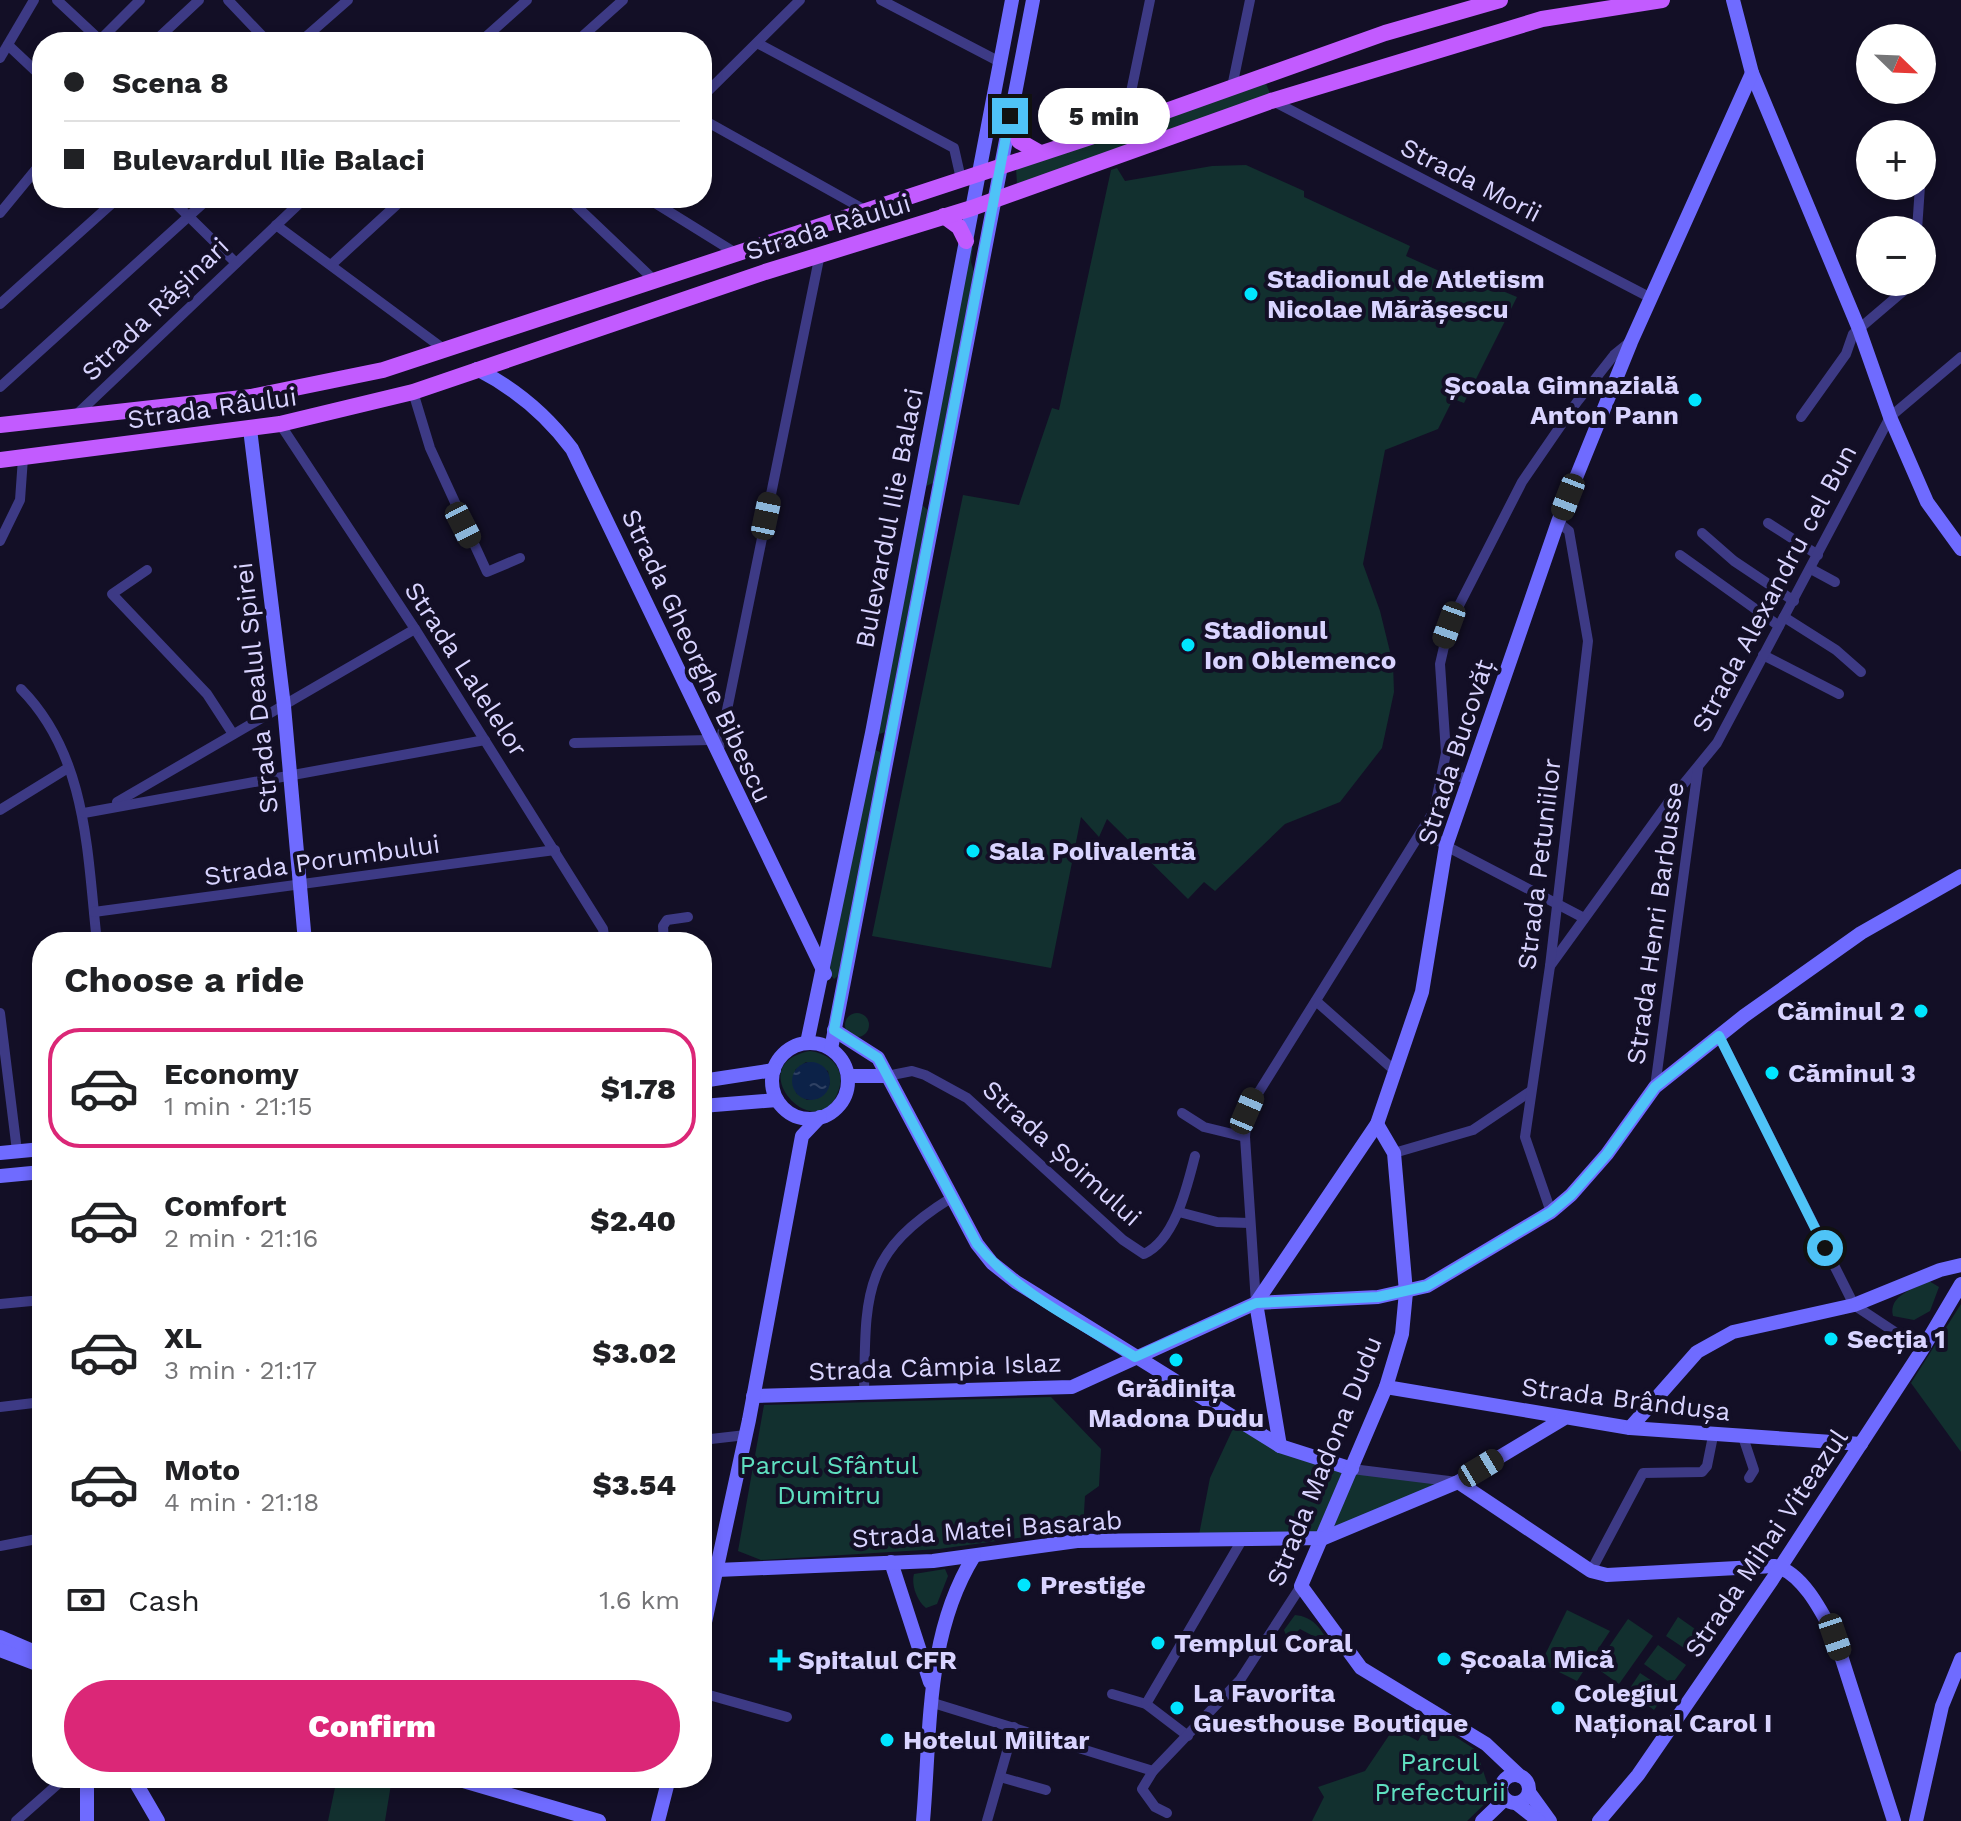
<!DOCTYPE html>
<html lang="en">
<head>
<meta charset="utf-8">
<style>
	:root { --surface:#fff; --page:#f6f6f6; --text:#202124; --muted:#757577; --line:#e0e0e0; --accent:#db2777 }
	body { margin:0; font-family:"Work Sans",sans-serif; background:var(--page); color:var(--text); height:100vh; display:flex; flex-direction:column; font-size:30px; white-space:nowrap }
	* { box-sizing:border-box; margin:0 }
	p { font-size:26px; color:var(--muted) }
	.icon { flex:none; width:44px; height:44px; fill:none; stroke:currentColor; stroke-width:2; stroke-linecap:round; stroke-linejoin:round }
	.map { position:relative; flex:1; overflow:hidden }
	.side { position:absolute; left:32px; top:932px; width:680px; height:856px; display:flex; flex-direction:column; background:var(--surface); border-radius:32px; box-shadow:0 4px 12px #0003 }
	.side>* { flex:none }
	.top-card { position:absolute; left:32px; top:32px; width:680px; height:176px; border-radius:32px; box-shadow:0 4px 12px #0003; display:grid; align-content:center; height:176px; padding:0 32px; background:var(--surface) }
	.needle { width:52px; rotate:113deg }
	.fabs { position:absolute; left:1856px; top:24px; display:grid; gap:16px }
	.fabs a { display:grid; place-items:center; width:80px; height:80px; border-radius:50%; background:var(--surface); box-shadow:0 4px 12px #0003; font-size:40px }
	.end { position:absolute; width:36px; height:36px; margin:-18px; border:10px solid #4fc3f7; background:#111; box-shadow:0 0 0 4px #111 }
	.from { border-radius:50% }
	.bubble { position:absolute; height:56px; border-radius:28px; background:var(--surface); box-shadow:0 4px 12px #0003; font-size:26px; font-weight:800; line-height:56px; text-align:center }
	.car { position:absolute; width:24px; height:48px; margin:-24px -12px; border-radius:10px; box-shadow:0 0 6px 2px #0007; background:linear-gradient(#222 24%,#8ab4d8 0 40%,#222 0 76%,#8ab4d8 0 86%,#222 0) }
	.top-card b { display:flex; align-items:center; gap:28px; height:76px; font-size:30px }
	.top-card b+b { border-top:2px solid var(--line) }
	.top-card i { width:20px; height:20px; background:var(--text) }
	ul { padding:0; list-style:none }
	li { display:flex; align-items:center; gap:24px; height:120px; margin:0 16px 12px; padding:0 16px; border:4px solid transparent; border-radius:32px }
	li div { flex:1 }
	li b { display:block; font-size:30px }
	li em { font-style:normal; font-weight:800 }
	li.active { border-color:var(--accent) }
	li>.icon { width:72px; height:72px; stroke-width:1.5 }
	h2 { padding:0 32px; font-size:36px; line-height:96px }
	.pay { display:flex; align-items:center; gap:20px; height:88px; padding:0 32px; font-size:30px }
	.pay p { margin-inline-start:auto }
	.action { display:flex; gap:16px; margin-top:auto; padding:16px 32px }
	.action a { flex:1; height:92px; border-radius:48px; background:var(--accent); color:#fff; font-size:32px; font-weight:800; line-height:92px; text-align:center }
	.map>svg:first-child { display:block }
</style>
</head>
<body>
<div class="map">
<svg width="1961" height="1821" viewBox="0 0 1961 1821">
	<defs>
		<pattern id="water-ripples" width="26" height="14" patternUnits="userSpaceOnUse" patternTransform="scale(2)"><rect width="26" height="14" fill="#0c2248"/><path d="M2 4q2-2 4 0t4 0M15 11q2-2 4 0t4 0" fill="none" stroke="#2f4163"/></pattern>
	</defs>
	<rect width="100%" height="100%" fill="#130f26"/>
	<g fill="#12302f" fill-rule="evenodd">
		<polygon points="1265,81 1271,96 1017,184 1016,168"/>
		<polygon points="1246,165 1304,191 1304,197 1410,246 1406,256 1446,274 1450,269 1517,297 1464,403 1453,399 1438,429 1385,450 1363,564 1380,611 1393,664 1394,692 1382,748 1340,802 1285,824 1215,891 1204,882 1188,899 1107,819 1099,837 1081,817 1051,968 872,936 963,495 1019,505 1052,408 1059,410 1111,170 1117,168 1125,181 1212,166"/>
		<polygon points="976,220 971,262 974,272 933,483 926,486"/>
		<polygon points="923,506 928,510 885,732 877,735 920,507"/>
		<polygon points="875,750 880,752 881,759 839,975 834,979 829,973 870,755"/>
		<circle cx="857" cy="1025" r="12"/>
		<path d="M810,1051C829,1053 846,1068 839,1089C820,1152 737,1065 810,1051ZM806,1062L828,1071L830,1084L819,1098L807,1100L796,1093L795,1070Z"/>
		<path d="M1929,1281L1939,1287L1930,1311L1914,1320L1893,1316C1888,1295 1914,1289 1929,1281Z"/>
		<polygon points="1961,1304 1961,1452 1911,1383"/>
		<polygon points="1051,1397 1101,1449 1099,1486 1085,1496 1083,1529 939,1549 761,1560 738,1551 764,1405"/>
		<polygon points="1237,1420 1295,1453 1449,1482 1324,1538 1198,1540 1210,1478"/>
		<path d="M945,1569L948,1576L937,1604L926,1608C917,1601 911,1585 914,1574Z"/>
		<polygon points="1567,1610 1610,1631 1577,1681 1541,1663"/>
		<path d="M1295,1615C1313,1617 1320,1627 1328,1642L1321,1647L1315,1637L1300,1629L1288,1640L1284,1630Z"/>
		<polygon points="1678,1617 1705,1636 1693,1654 1666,1636"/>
		<polygon points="1628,1619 1653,1636 1619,1684 1595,1667"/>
		<polygon points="1658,1645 1686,1665 1672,1684 1644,1664"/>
		<polygon points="1640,1673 1667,1691 1654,1710 1628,1691"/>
		<polygon points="1429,1720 1476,1750 1492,1797 1467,1821 1312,1821 1324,1797 1318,1787 1365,1771 1394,1728 1418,1741"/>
		<polygon points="337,1778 392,1778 385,1821 328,1821"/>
	</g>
	<circle fill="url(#water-ripples)" cx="811" cy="1081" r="19"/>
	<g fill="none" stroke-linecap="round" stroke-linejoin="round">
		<g stroke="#3d3a85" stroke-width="10">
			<polyline points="57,0 102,42"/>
			<polyline points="228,0 268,42"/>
			<polyline points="881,0 1000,62"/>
			<polyline points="100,40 140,0"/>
			<polyline points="154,42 199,0"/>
			<polyline points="300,42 348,0"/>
			<polyline points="480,42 527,0"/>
			<polyline points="576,42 623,0"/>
			<polyline points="759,44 954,148 961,179"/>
			<polyline points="8,45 42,77"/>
			<polyline points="0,58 34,0"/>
			<polyline points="1232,87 1250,0"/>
			<polyline points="702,97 800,0"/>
			<polyline points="1273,101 1651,298"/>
			<polyline points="702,119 865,210"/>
			<polyline points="1124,126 1150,0"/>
			<polyline points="170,198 236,263"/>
			<polyline points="568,198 653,279"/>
			<polyline points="647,198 734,252"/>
			<polyline points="0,213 42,162"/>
			<polyline points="276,225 445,350"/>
			<polyline points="1917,230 1920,186"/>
			<polyline points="331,265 404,198"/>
			<polyline points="0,304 118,198"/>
			<polyline points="0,387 209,198"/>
			<polyline points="413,392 430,448 487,572 520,558"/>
			<polyline points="1570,410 1597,422"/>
			<polyline points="74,417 305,198"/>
			<polyline points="1801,417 1846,354 1853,334 1914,282"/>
			<polyline points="280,424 415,629 603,929 605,942"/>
			<polyline points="1768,523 1818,555"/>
			<polyline points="1702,533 1734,561 1794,601"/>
			<polyline points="0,541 20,500 23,458"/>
			<polyline points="1680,555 1779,626"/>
			<polyline points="1811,569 1835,582"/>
			<polyline points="147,570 112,594 207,694 233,734"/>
			<polyline points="1784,617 1836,650 1861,672"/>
			<polyline points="1763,655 1839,694"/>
			<path d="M21,689C88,757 87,854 97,942"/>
			<polyline points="574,743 710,740"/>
			<polyline points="718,754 820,254"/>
			<polyline points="1444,771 1470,780"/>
			<polyline points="117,802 415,629"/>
			<polyline points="0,810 68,768"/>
			<polyline points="84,813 485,740"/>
			<polyline points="1425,830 1446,846 1584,918"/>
			<polyline points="94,912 555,850"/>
			<polyline points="664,942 663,926 667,920 688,917"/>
			<polyline points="1550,966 1668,803 1717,743 1890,417 1961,357"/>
			<polyline points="1316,1001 1395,1071"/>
			<polyline points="0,1013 17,1151"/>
			<polyline points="1719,1036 1854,1305 1922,1350"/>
			<path d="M887,1076L912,1071L925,1075L967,1098L1123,1240L1144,1254C1175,1240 1187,1187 1195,1156"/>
			<polyline points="1655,1087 1698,768"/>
			<polyline points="1182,1113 1204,1127 1245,1137"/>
			<polyline points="1394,1153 1473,1130 1531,1091"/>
			<polyline points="1179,1212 1217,1222 1250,1223"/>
			<polyline points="1551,1212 1525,1137 1550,966 1588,641 1569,531 1558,522"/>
			<polyline points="1256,1303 1245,1137 1247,1111 1434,811 1446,753 1440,664 1449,625 1522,482 1577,402 1614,355 1630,342"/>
			<polyline points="0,1304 42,1300"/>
			<path d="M864,1394C866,1297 860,1254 951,1198"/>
			<polyline points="0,1407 42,1402"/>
			<polyline points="1743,1437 1754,1470 1749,1478"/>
			<polyline points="702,1440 746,1435"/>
			<polyline points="1352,1469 1457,1482"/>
			<polyline points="0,1546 42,1538"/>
			<polyline points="1591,1571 1643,1473 1702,1472 1707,1466 1713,1436"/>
			<polyline points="702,1693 787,1717"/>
			<polyline points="1112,1694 1146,1704 1188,1736"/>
			<polyline points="930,1702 1153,1771"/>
			<polyline points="1146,1704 1242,1540"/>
			<polyline points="1000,1777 1046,1790"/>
			<polyline points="1167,1813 1155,1807 1142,1789 1153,1771 1240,1680 1301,1586"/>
			<polyline points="16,1821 59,1783 71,1778"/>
			<polyline points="987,1821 1014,1727"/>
		</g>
		<g stroke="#6f6bff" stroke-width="14">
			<polyline points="1733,0 1752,73 1859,329 1890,417 1927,502 1961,549"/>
			<path d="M477,369C516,389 546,414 572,449L825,974"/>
			<polyline points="250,429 284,706 305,942"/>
			<polyline points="834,1030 878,1058 977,1244 992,1263 1016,1282 1280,1446 1352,1469"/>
			<polyline points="807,1043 872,733 1012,0"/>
			<circle cx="810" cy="1081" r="38"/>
			<polyline points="831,1049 1033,0"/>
			<polyline points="848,1076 887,1076"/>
			<polyline points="702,1081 774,1070"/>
			<polyline points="702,1106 777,1100"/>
			<polyline points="1377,1124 1394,1153 1406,1292 1402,1334 1386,1387 1301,1586 1361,1668 1486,1744 1520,1776"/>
			<polyline points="0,1153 42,1149"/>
			<polyline points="0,1176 42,1172"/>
			<polyline points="1386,1387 1630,1428 1861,1444"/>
			<polyline points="753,1396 1072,1387 1256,1303 1378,1297 1427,1286 1551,1212 1571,1195 1607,1154 1655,1087 1744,1016 1861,933 1961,876"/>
			<polyline points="1630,1428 1697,1352 1733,1332 1854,1305 1940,1270 1961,1265"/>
			<polyline points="1280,1446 1256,1303 1377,1124 1422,992 1446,846 1558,522 1631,342 1752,73"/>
			<path d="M1458,1482L1591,1571L1607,1575L1774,1566C1802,1571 1823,1614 1835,1637L1894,1821"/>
			<polyline points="891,1562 930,1682"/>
			<polyline points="717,1570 933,1561 1077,1541 1324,1538 1458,1482 1563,1419"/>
			<polyline points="702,1636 749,1420 802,1136 820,1117"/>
			<polyline points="0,1637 42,1655"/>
			<polyline points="0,1650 42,1666"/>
			<circle cx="1515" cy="1789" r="14"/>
			<polyline points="87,1778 87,1821"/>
			<polyline points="133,1778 158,1821"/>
			<polyline points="453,1778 599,1821"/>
			<polyline points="1529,1792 1550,1821"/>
			<polyline points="1516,1803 1539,1821"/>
			<polyline points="658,1821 669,1778"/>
			<path d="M923,1821C931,1731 925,1635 974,1556"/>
			<polyline points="1482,1821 1505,1799"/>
			<polyline points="1599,1821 1638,1775 1772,1580 1922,1350 1961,1284"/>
			<polyline points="1916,1821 1942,1706 1961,1659"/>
		</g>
		<g stroke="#c25bff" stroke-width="16">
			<polyline points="1010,116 1019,141 1040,153"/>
			<polyline points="944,216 959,227 966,241"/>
			<polyline points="0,425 251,397 383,370 1124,126 1385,33 1500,0"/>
			<polyline points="0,460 280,424 413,392 765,272 972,208 1271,101 1542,19 1662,0"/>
		</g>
	</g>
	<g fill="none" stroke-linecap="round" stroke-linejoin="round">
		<path stroke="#4fc3f7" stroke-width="10" d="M1010,116L834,1030L878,1058L977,1244C1016,1293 1082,1324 1135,1357L1256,1303L1378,1297L1427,1286L1551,1212L1571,1195L1607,1154L1655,1087L1719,1036L1825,1248"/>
	</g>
	<g fill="#00e5ff" stroke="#130f26" stroke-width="3">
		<circle cx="1251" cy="294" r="8"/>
		<circle cx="1695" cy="400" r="8"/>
		<circle cx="1188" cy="645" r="8"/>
		<circle cx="973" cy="851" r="8"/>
		<circle cx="1921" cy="1011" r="8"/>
		<circle cx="1772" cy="1073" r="8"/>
		<circle cx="1831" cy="1339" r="8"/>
		<circle cx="1176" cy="1360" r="8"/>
		<circle cx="1024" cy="1585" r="8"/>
		<circle cx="1158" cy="1643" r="8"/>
		<circle cx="1444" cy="1659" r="8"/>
		<path d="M776 1648h8v8h8v8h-8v8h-8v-8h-8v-8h8z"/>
		<circle cx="1177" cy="1708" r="8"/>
		<circle cx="1558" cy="1708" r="8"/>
		<circle cx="887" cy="1740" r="8"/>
	</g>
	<g text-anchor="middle" stroke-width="8" stroke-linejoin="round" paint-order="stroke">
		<g font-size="26" fill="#d9d4ff" stroke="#130f26">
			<text transform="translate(1471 180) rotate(27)" y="9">Strada Morii</text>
			<text transform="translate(828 227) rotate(-17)" y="9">Strada Râului</text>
			<text transform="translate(155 309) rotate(-44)" y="9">Strada Rășinari</text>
			<text transform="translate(212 408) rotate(-8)" y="9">Strada Râului</text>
			<text transform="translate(889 518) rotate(-79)" y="9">Bulevardul Ilie Balaci</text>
			<text transform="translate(1774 588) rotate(-62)" y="9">Strada Alexandru cel Bun</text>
			<text transform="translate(697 656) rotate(65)" y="9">Strada Gheorghe Bibescu</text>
			<text transform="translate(466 669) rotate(57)" y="9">Strada Lalelelor</text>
			<text transform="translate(256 688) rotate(-96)" y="9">Strada Dealul Spirei</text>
			<text transform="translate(1455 752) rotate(-72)" y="9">Strada Bucovăț</text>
			<text transform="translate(322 860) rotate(-8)" y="9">Strada Porumbului</text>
			<text transform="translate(1539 864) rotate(-83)" y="9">Strada Petuniilor</text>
			<text transform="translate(1655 923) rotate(-82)" y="9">Strada Henri Barbusse</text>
			<text transform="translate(1062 1153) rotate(42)" y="9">Strada Șoimului</text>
			<text transform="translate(935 1367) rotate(-2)" y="9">Strada Câmpia Islaz</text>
			<text transform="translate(1626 1399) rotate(7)" y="9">Strada Brândușa</text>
			<text transform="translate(1324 1461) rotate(-68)" y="9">Strada Madona Dudu</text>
			<text transform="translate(987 1529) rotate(-4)" y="9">Strada Matei Basarab</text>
			<text transform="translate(1766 1543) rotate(-56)" y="9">Strada Mihai Viteazul</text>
		</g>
		<g font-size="26" font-weight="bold" fill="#d9d4ff" stroke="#130f26" text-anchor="start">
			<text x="1267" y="288">Stadionul de Atletism<tspan x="1267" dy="30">Nicolae Mărășescu</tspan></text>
			<text x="1679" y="394" text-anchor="end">Școala Gimnazială<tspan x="1679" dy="30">Anton Pann</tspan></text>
			<text x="1204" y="639">Stadionul<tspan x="1204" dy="30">Ion Oblemenco</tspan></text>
			<text x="989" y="860">Sala Polivalentă</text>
			<text x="1905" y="1020" text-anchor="end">Căminul 2</text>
			<text x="1788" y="1082">Căminul 3</text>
			<text x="1847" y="1348">Secția 1</text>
			<text x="1176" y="1397" text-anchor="middle">Grădinița<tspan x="1176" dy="30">Madona Dudu</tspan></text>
			<text x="1040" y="1594">Prestige</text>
			<text x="1174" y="1652">Templul Coral</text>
			<text x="1460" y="1668">Școala Mică</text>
			<text x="798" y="1669">Spitalul CFR</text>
			<text x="1193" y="1702">La Favorita<tspan x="1193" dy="30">Guesthouse Boutique</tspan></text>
			<text x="1574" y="1702">Colegiul<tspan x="1574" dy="30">Național Carol I</tspan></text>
			<text x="903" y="1749">Hotelul Militar</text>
		</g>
		<g font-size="26" fill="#5fe0c0" stroke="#130f26">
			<text x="829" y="1474">Parcul Sfântul<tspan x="829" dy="30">Dumitru</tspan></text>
			<text x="1440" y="1771">Parcul<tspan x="1440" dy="30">Prefecturii</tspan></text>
		</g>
	</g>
</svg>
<div class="fabs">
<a><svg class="needle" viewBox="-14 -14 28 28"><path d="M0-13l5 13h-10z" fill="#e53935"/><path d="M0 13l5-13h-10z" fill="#757577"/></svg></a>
<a>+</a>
<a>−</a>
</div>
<i class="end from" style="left:1825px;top:1248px"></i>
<i class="end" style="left:1010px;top:116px"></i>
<div class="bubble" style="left:1038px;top:88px;width:132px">5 min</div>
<i class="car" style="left:1568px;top:497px;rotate:201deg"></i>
<i class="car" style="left:766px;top:516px;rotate:12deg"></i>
<i class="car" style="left:463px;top:525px;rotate:153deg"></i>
<i class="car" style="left:1449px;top:625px;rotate:200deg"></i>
<i class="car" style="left:1247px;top:1111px;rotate:23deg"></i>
<i class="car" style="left:1481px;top:1468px;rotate:59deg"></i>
<i class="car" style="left:1835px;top:1637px;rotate:161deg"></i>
<div class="top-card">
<b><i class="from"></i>Scena 8</b>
<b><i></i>Bulevardul Ilie Balaci</b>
</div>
<section class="side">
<h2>Choose a ride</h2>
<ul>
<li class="active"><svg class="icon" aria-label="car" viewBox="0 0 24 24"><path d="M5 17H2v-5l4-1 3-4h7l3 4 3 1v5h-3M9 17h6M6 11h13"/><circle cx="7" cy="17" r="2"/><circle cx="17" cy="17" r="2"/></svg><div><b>Economy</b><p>1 min · 21:15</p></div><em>$1.78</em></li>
<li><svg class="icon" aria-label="car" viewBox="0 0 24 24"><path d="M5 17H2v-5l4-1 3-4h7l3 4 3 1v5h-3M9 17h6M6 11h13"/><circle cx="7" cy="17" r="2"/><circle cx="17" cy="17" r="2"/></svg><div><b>Comfort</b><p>2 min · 21:16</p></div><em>$2.40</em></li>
<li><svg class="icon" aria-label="car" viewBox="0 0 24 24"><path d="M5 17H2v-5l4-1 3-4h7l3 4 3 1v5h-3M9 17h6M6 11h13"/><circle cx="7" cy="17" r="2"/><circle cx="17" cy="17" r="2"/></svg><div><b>XL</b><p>3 min · 21:17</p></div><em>$3.02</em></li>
<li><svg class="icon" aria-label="car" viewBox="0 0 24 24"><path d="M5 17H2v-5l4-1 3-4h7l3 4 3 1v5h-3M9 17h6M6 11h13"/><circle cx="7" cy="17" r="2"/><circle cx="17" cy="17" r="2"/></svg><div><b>Moto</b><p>4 min · 21:18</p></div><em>$3.54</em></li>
</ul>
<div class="pay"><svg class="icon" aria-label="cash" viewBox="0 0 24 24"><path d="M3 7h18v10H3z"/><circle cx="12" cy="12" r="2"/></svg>Cash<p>1.6 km</p></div>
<div class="action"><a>Confirm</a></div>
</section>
</div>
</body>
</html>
